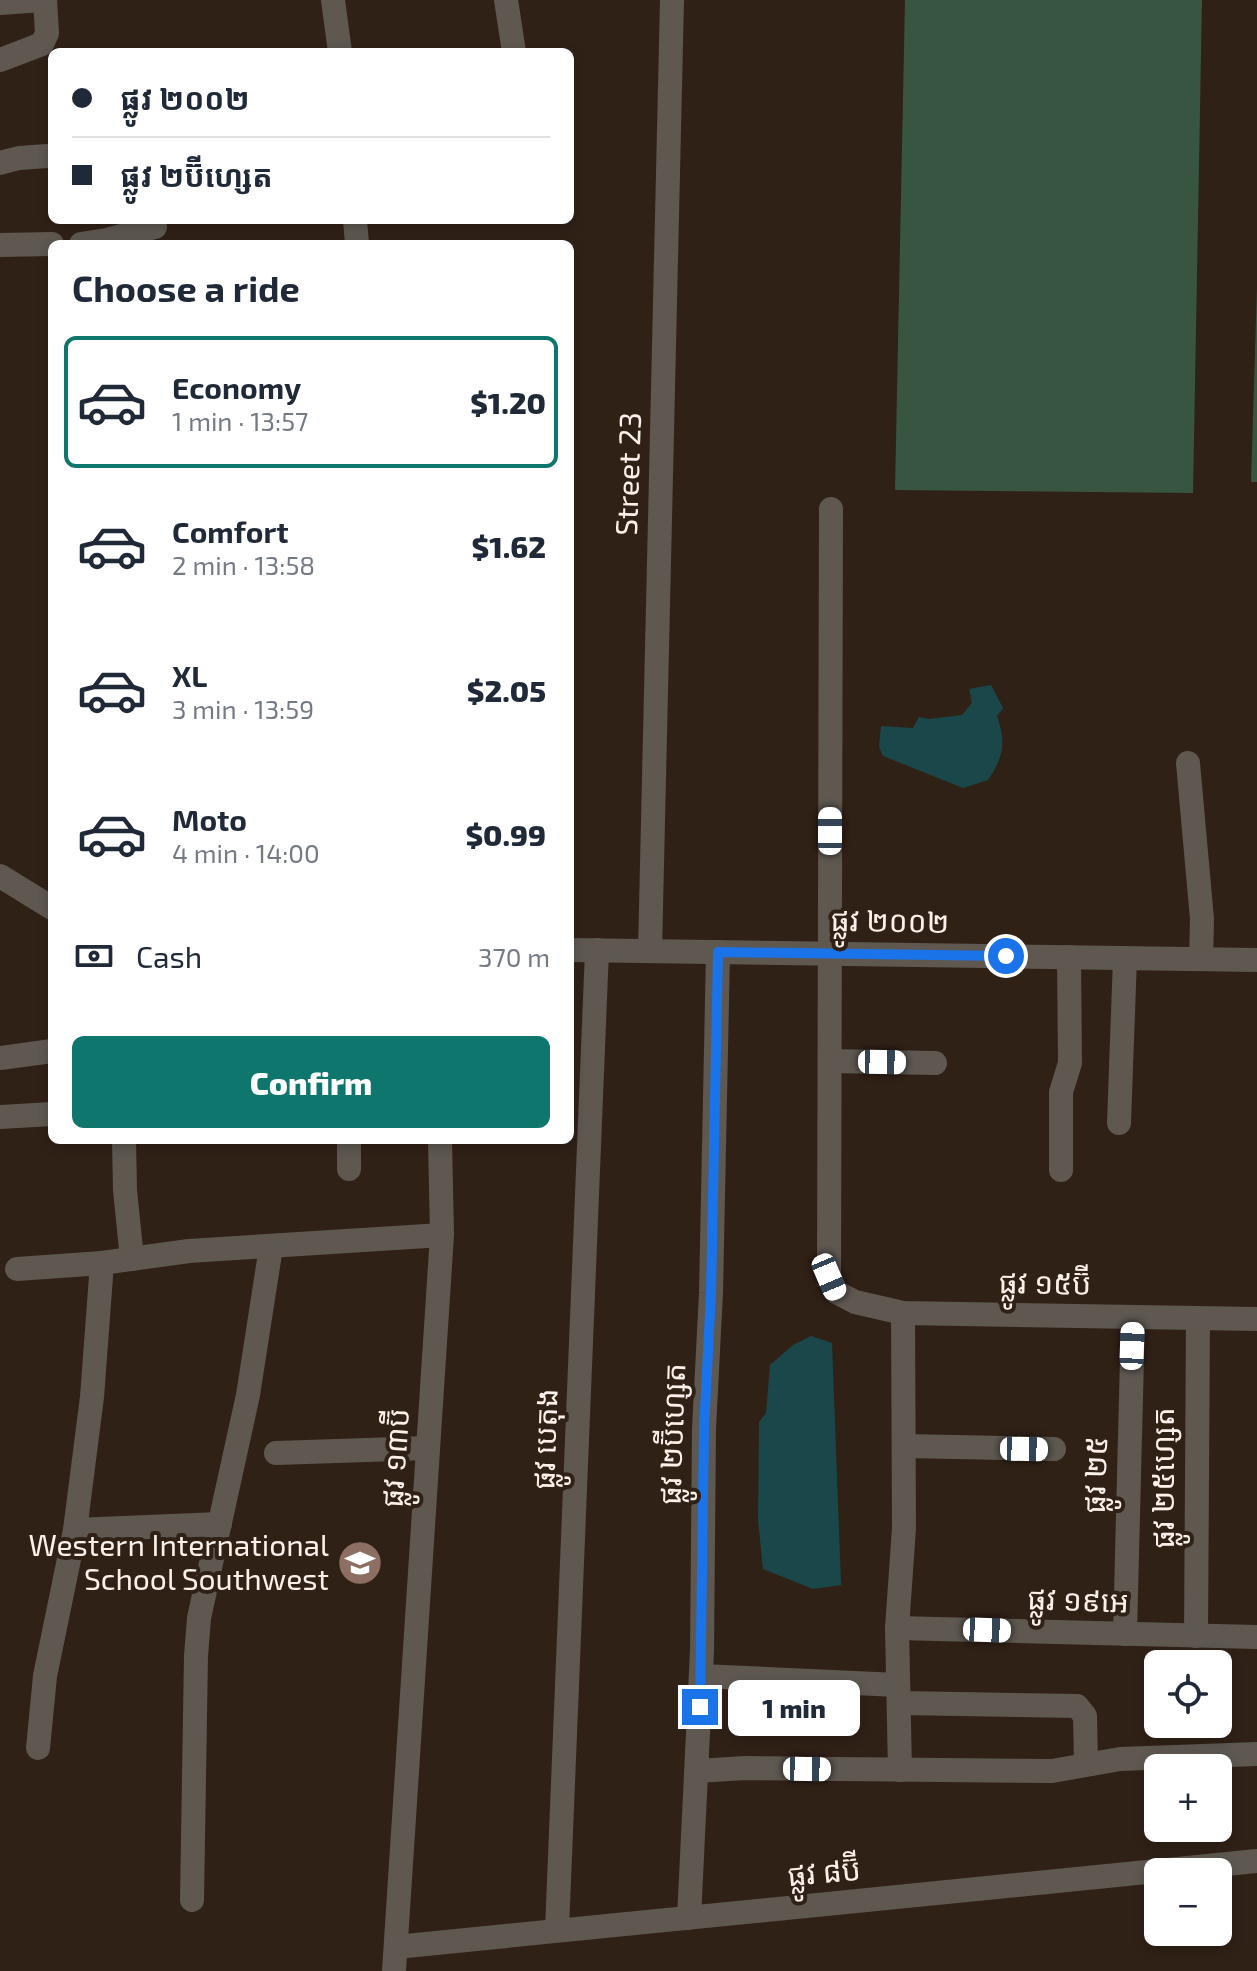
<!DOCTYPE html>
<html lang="en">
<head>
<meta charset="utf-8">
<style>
	:root { --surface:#fff; --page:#f6f6f7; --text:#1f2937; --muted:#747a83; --line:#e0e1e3; --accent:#0f766e }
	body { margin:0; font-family:"Exo 2","Noto Sans Khmer",sans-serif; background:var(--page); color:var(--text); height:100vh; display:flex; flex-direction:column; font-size:30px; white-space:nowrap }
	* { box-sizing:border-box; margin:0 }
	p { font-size:26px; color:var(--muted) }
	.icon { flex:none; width:44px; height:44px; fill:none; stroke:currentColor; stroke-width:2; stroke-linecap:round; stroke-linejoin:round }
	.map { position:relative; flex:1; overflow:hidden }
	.panel { position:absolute; left:48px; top:240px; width:526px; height:904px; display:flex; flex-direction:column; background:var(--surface); border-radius:12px; box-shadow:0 4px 12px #0003 }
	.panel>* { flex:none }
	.top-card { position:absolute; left:48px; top:48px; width:526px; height:176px; border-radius:12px; box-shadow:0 4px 12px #0003; display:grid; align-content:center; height:176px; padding:0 24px; background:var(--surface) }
	.controls { position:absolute; left:1144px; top:1650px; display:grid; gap:16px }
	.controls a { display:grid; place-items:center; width:88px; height:88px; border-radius:12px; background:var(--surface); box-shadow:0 4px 12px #0003; font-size:40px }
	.end { position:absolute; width:36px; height:36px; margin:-18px; border:10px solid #1a73e8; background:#fff; box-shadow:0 0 0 4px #fff }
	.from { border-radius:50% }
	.bubble { position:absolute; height:56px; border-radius:12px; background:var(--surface); box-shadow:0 4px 12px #0003; font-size:26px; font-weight:800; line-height:56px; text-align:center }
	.car { position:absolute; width:24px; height:48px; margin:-24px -12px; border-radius:10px; box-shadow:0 0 6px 2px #0007; background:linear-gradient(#fff 24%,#345 0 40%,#fff 0 76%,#345 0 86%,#fff 0) }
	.top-card b { display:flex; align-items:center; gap:28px; height:76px; font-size:30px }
	.top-card b+b { border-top:2px solid var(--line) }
	.top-card i { width:20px; height:20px; background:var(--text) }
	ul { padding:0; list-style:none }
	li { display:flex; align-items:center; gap:24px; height:132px; margin:0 16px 12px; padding:0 8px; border:4px solid transparent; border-radius:12px }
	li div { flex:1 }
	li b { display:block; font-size:30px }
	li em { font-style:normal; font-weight:800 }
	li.on { border-color:var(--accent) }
	li>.icon { width:72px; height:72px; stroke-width:1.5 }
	h2 { padding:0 24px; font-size:36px; line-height:96px }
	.pay { display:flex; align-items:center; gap:20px; height:88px; padding:0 24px; font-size:30px }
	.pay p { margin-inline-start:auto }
	.cta { display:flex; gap:16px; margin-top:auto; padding:16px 24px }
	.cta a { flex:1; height:92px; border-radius:12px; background:var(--accent); color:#fff; font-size:32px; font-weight:800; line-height:92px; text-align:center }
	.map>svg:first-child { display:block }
</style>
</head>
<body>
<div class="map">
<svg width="1257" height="1971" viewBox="0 0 1257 1971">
	<rect width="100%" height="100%" fill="#302117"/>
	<g fill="#375541">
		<polygon points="905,0 1202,0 1193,493 895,490"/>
		<polygon points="1257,287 1257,482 1251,482"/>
	</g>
	<g fill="#1a484a">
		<path d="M991,685L1003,708L997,716C1006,743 1004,756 988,780L963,788L883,756L879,747L881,726L913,728L919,717L929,719L962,715L972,703L969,689Z"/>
		<polygon points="811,1336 832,1343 841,1585 813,1589 763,1569 758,1520 759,1422 766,1413 770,1365 793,1345"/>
	</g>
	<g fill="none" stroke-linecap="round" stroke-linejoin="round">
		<g stroke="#5e5851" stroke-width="24">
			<polyline points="333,0 340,52"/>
			<polyline points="506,0 514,52"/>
			<polyline points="0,3 43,0"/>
			<polyline points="0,60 42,44 47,33 45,0"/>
			<polyline points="0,163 19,158 47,156"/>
			<polyline points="355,220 357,244"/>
			<polyline points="81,244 106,240 155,227"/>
			<polyline points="0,245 52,244"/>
			<polyline points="831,509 829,1277 836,1292 855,1302 903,1313 1257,1319"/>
			<polyline points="1188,763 1202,919 1201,959"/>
			<polyline points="0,876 52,908"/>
			<polyline points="570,950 1257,960"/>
			<polyline points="650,951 672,0"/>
			<polyline points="0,1058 52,1051"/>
			<polyline points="830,1061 935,1063"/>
			<polyline points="0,1117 52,1114"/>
			<polyline points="1119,1123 1125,958"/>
			<polyline points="124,1140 125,1190 132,1259"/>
			<polyline points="349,1140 349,1169"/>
			<polyline points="1061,1170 1061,1092 1070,1063 1069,957"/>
			<polyline points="17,1269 102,1263 189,1251 442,1235"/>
			<polyline points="904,1446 1054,1449"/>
			<polyline points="276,1453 428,1448"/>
			<polyline points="75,1530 220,1524"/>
			<polyline points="897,1628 1257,1637"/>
			<polyline points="1125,1634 1133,1318"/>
			<polyline points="1196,1636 1198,1319"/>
			<polyline points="701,1676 898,1685"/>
			<polyline points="899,1703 1077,1706 1085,1716 1086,1764"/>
			<polyline points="38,1748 45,1676 75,1530 92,1397 102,1263"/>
			<polyline points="900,1770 897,1628 904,1528 903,1313"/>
			<polyline points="697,1771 745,1768 1052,1771 1120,1759 1257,1754"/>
			<polyline points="192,1900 196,1656 199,1618 248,1395 271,1247"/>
			<polyline points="689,1918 702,1651 704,1429 711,1293 718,952"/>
			<polyline points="557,1930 597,950"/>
			<polyline points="396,1947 1257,1861"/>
			<polyline points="394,1971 442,1235 440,1140"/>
		</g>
	</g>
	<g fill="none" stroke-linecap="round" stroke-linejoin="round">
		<polyline stroke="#1a73e8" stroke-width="10" points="700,1707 704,1429 711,1293 718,952 1006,956"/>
	</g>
	<defs>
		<g id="school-disc" transform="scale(2.3)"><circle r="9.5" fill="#8d6e63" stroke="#302117"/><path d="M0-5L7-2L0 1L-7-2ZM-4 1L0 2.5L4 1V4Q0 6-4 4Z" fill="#fff"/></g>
	</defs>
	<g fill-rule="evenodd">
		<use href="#school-disc" x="360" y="1563"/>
	</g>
	<g text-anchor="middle" stroke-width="8" stroke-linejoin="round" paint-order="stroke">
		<g font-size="30" fill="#fbf1ea" stroke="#302117">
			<text transform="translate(629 474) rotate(-88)" y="10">Street 23</text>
			<text transform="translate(890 922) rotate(1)" y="10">ផ្លូវ ២០០២</text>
			<text transform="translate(1045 1284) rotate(1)" y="10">ផ្លូវ ១៥ប៊ី</text>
			<text transform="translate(673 1434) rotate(-88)" y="10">ផ្លូវ ២ប៊ីហ្សេត</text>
			<text transform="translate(546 1439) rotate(-88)" y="10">ផ្លូវ បេតុង</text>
			<text transform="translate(396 1458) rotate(-86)" y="10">ផ្លូវ ១៣ប៊ី</text>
			<text transform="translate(1096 1475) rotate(-88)" y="10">ផ្លូវ ២៥</text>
			<text transform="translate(1164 1478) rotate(-90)" y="10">ផ្លូវ ២៥ហ្សេត</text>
			<text transform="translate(1078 1601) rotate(2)" y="10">ផ្លូវ ១៩អេ</text>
			<text transform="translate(824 1873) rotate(-5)" y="10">ផ្លូវ ៨ប៊ី</text>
		</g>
		<g font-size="30" fill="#fbf1ea" stroke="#302117" text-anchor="end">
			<text x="329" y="1556">Western International<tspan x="329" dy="34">School Southwest</tspan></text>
		</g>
	</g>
</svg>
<div class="controls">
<a><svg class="icon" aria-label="locate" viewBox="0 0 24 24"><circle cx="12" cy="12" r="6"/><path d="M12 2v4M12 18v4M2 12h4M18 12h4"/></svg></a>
<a>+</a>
<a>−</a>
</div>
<i class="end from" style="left:1006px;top:956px"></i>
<i class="end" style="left:700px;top:1707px"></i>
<div class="bubble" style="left:728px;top:1680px;width:132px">1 min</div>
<i class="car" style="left:830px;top:831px;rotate:0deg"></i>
<i class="car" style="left:882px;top:1062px;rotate:91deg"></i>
<i class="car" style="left:829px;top:1277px;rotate:157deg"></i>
<i class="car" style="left:1132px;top:1346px;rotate:2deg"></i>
<i class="car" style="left:1024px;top:1449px;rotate:91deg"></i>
<i class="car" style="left:987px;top:1630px;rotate:92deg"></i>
<i class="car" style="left:807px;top:1769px;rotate:91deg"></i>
<div class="top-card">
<b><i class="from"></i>ផ្លូវ ២០០២</b>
<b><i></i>ផ្លូវ ២ប៊ីហ្សេត</b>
</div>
<section class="panel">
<h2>Choose a ride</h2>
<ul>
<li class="on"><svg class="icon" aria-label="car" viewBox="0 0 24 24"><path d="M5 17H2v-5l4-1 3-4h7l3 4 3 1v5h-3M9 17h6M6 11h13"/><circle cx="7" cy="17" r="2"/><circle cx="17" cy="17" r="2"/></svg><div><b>Economy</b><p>1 min · 13:57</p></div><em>$1.20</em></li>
<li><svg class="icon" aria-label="car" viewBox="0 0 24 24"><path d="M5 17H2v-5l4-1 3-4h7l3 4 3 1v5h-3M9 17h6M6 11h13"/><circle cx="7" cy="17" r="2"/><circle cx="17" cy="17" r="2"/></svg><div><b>Comfort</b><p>2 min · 13:58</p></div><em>$1.62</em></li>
<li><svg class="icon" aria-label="car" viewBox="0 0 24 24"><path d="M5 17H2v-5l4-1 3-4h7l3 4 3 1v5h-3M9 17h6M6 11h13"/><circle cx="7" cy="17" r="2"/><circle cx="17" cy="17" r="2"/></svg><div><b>XL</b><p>3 min · 13:59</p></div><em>$2.05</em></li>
<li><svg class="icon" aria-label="car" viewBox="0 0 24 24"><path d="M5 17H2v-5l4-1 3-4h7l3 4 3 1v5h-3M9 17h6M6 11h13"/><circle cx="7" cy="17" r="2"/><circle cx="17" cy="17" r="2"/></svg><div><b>Moto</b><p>4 min · 14:00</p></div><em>$0.99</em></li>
</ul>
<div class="pay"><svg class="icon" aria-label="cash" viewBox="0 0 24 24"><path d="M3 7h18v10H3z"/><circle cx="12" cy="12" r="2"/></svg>Cash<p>370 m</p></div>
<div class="cta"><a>Confirm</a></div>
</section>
</div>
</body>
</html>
